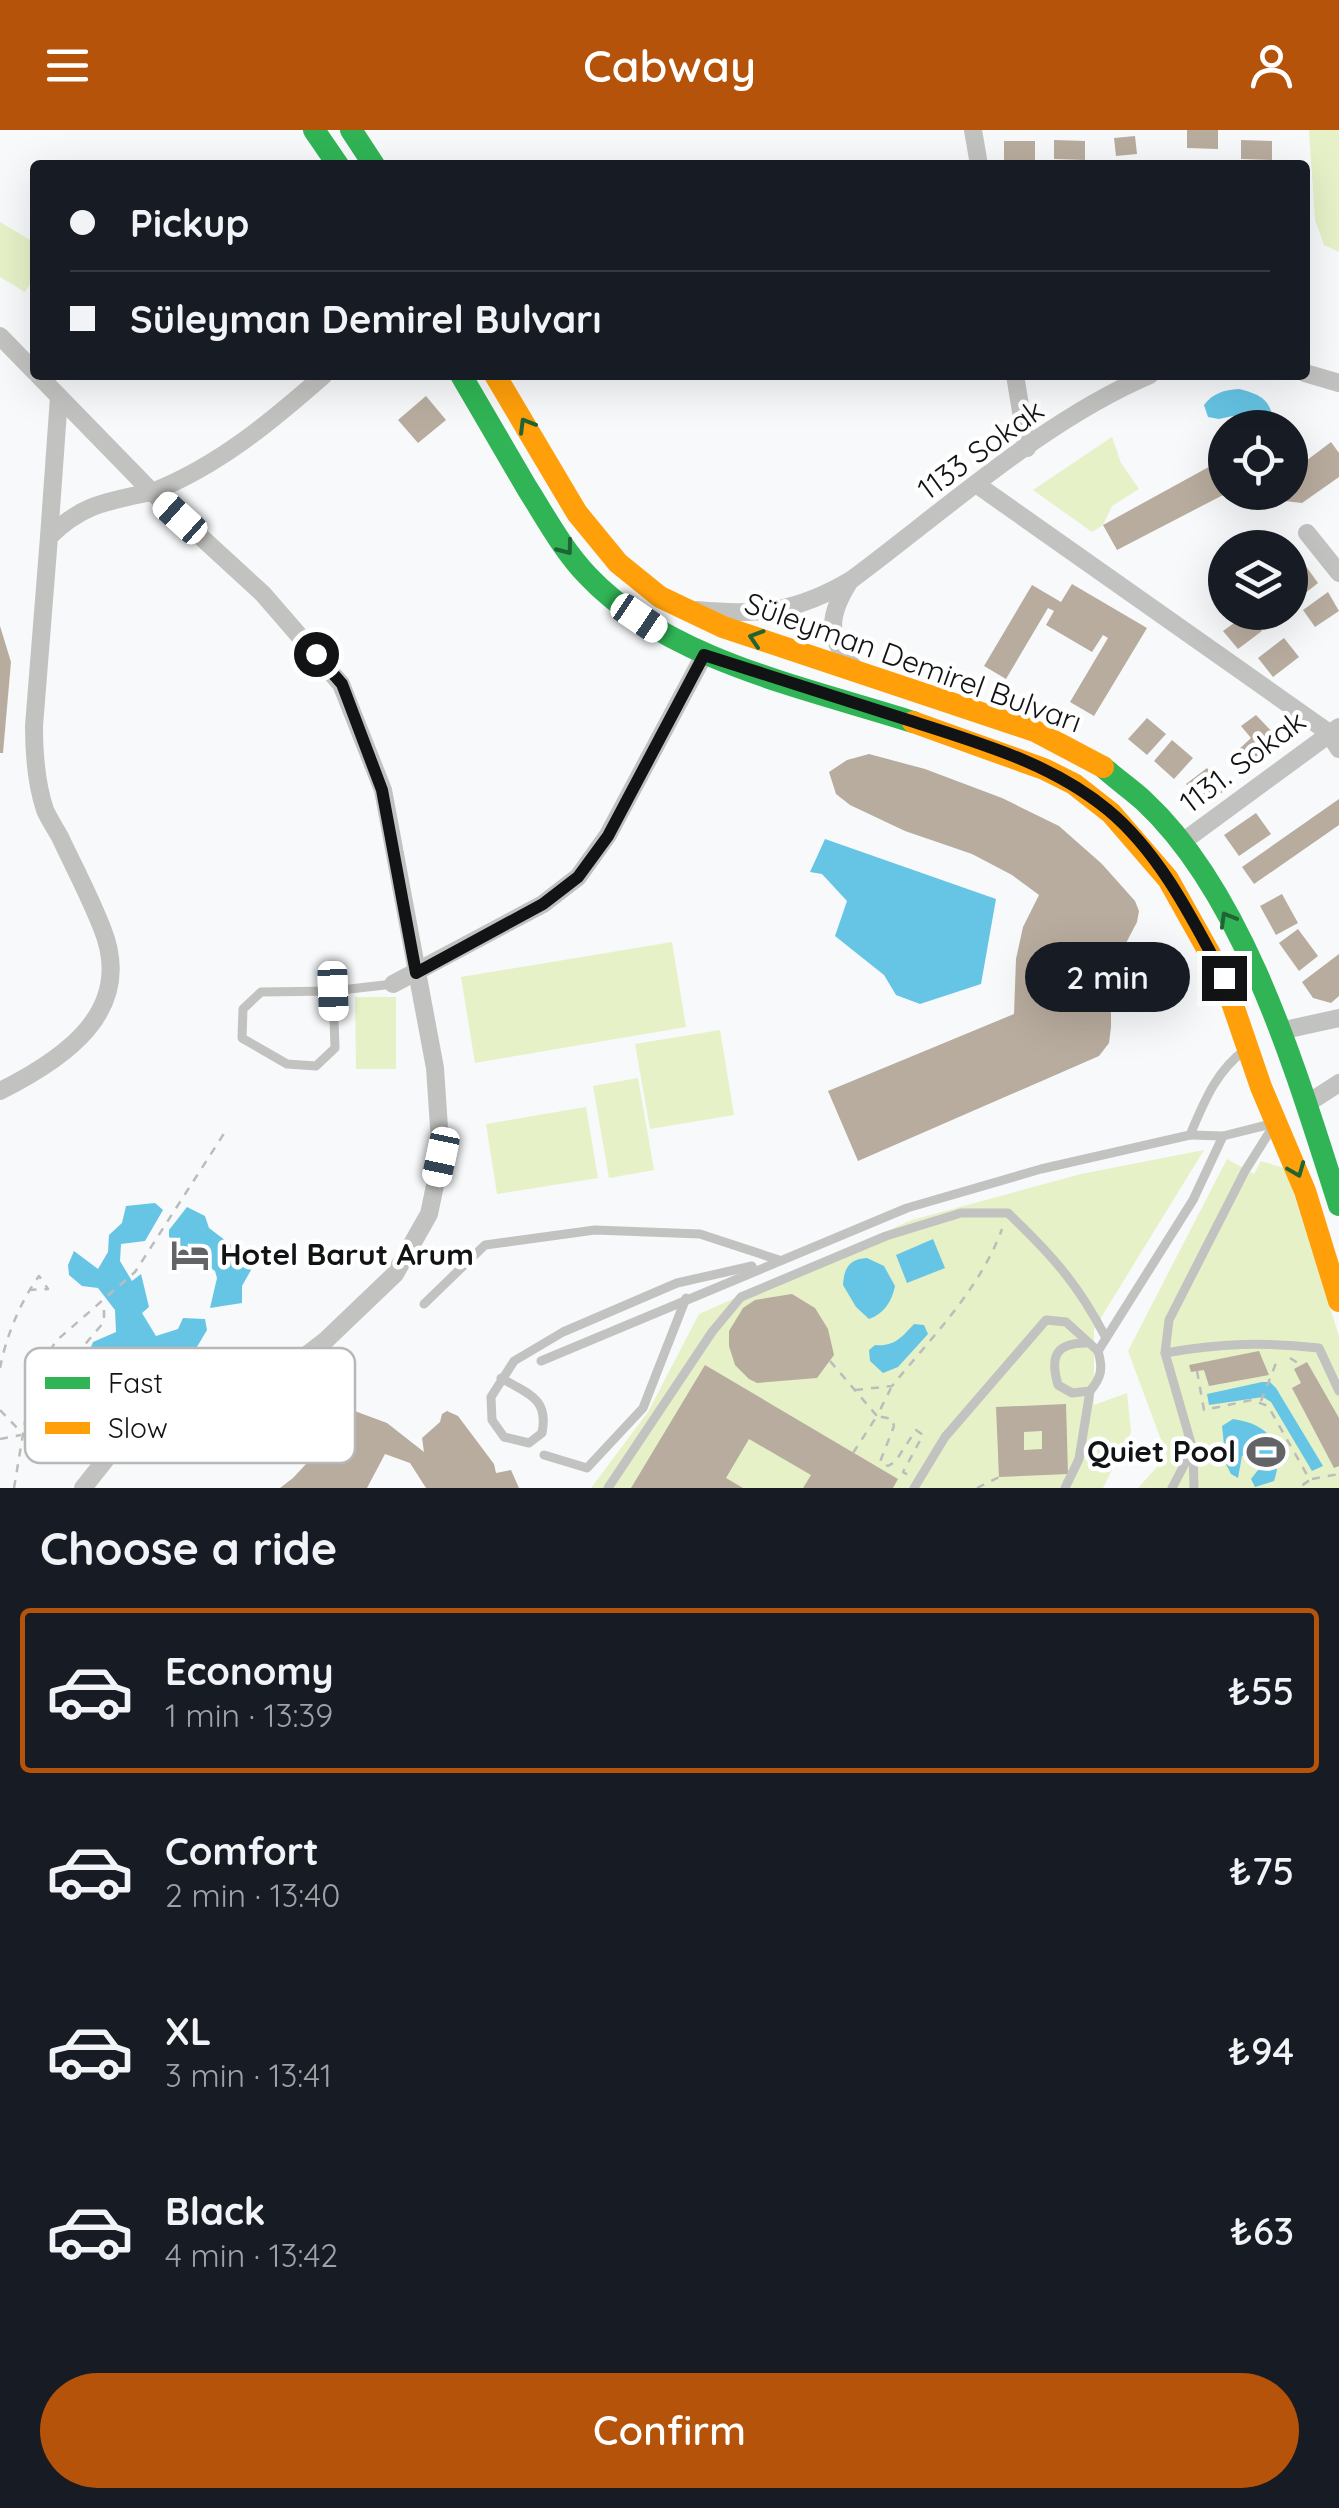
<!DOCTYPE html>
<html lang="en">
<head>
<meta charset="utf-8">
<style>
	:root { --surface:#171b24; --page:#20242c; --text:#f1f3f6; --muted:#9ea1a6; --line:#363941; --accent:#b45309 }
	body { margin:0; font-family:Quicksand,sans-serif; background:var(--page); color:var(--text); height:100vh; display:flex; flex-direction:column; font-size:38px; white-space:nowrap }
	* { box-sizing:border-box; margin:0 }
	p { font-size:32px; color:var(--muted) }
	.icon { flex:none; width:55px; height:55px; fill:none; stroke:currentColor; stroke-width:2; stroke-linecap:round; stroke-linejoin:round }
	.map { position:relative; height:1358px; overflow:hidden }
	.side { display:flex; flex-direction:column; background:var(--surface); flex:1 }
	.side>* { flex:none }
	.banner { position:absolute; left:30px; top:30px; width:1280px; height:220px; border-radius:10px; box-shadow:0 10px 40px #0002; display:grid; align-content:center; height:220px; padding:0 40px; background:var(--surface) }
	.controls { position:absolute; left:1208px; top:280px; display:grid; gap:20px }
	.controls a { display:grid; place-items:center; width:100px; height:100px; border-radius:50%; background:var(--surface); box-shadow:0 10px 40px #0002; font-size:50px }
	.end { position:absolute; width:45px; height:45px; margin:-22px; border:12px solid #111314; background:#fff; box-shadow:0 0 0 5px #fff }
	.from { border-radius:50% }
	.bubble { position:absolute; height:70px; border-radius:35px; background:var(--surface); box-shadow:0 10px 40px #0002; font-size:32px; font-weight:600; line-height:70px; text-align:center }
	.car { position:absolute; width:30px; height:60px; margin:-30px -15px; border-radius:12px; box-shadow:0 0 8px 2px #0007; background:linear-gradient(#fff 24%,#345 0 40%,#fff 0 76%,#345 0 86%,#fff 0) }
	.banner b { display:flex; align-items:center; gap:35px; height:95px; font-size:38px }
	.banner b+b { border-top:2px solid var(--line) }
	.banner i { width:25px; height:25px; background:var(--text) }
	ul { padding:0; list-style:none }
	li { display:flex; align-items:center; gap:30px; height:165px; margin:0 20px 15px; padding:0 20px; border:5px solid transparent; border-radius:10px }
	li div { flex:1 }
	li b { display:block; font-size:38px }
	li em { font-style:normal; font-weight:600 }
	li.selected { border-color:var(--accent) }
	li>.icon { width:90px; height:90px; stroke-width:1.5 }
	h2 { padding:0 40px; font-size:45px; line-height:120px }
	.button { display:flex; gap:20px; margin-top:auto; padding:20px 40px }
	.button a { flex:1; height:115px; border-radius:60px; background:var(--accent); color:#fff; font-size:40px; font-weight:600; line-height:115px; text-align:center }
	header { display:flex; justify-content:space-between; align-items:center; height:130px; padding:0 40px; background:var(--accent); color:#fff; font-size:45px; font-weight:600 }
	.map>svg:first-child { display:block }
</style>
</head>
<body>
<header><svg class="icon" aria-label="menu" viewBox="0 0 24 24"><path d="M4 6h16M4 12h16M4 18h16"/></svg>Cabway<svg class="icon" aria-label="person" viewBox="0 0 24 24"><circle cx="12" cy="8" r="4"/><path d="M4 21q1-7 8-7t8 7"/></svg></header>
<div class="map">
<svg width="1339" height="1358" viewBox="0 0 1339 1358">
	<rect width="100%" height="100%" fill="#f7f9fb"/>
	<g fill="#e6f1c8">
		<polygon points="1309,0 1339,0 1339,122 1324,115 1315,90"/>
		<polygon points="0,92 35,113 35,146 25,162 0,147"/>
		<polygon points="1112,307 1121,333 1139,359 1112,376 1103,395 1092,402 1033,360"/>
		<polygon points="672,812 686,897 475,933 461,847"/>
		<polygon points="355,867 396,867 396,939 356,939"/>
		<polygon points="720,900 734,985 650,999 635,914"/>
		<polygon points="638,948 654,1040 609,1048 593,956"/>
		<polygon points="586,977 598,1048 497,1064 486,994"/>
		<polygon points="1204,1020 1094,1199 1094,1275 1127,1263 1131,1302 1103,1358 591,1358 648,1282 699,1184 912,1090 1081,1044"/>
		<polygon points="1227,1029 1254,1044 1261,1031 1284,1038 1291,1055 1339,1206 1339,1358 1138,1358 1167,1326 1128,1221"/>
	</g>
	<g fill="#66c5e5">
		<path d="M1239,259C1255,263 1268,267 1272,284L1266,297H1250L1233,286L1219,289L1208,287L1204,275C1213,263 1224,260 1239,259Z"/>
		<polygon points="825,709 996,769 981,854 920,874 896,865 884,845 835,806 847,771 822,744 810,742"/>
		<polygon points="155,1073 163,1080 145,1111 121,1114 120,1131 132,1151 141,1144 149,1177 142,1183 156,1206 178,1199 183,1188 205,1189 207,1200 191,1227 100,1237 88,1224 93,1212 116,1202 115,1180 98,1158 82,1156 69,1145 68,1135 74,1121 98,1139 108,1122 109,1105 122,1093 126,1076"/>
		<polygon points="187,1077 205,1086 209,1098 255,1133 242,1156 242,1173 210,1178 217,1148 215,1141 169,1107 169,1100"/>
		<polygon points="933,1109 945,1138 907,1153 896,1125"/>
		<path d="M867,1128L884,1136L895,1156C892,1171 884,1184 869,1189L856,1177L843,1155C844,1138 849,1129 867,1128Z"/>
		<path d="M914,1194L924,1195L928,1204L898,1237L883,1243L870,1231L869,1220L875,1215C894,1217 902,1207 914,1194Z"/>
		<polygon points="1262,1252 1270,1252 1276,1258 1323,1336 1312,1341 1271,1272 1263,1267 1209,1275 1207,1264"/>
		<path d="M1233,1289C1270,1294 1286,1316 1274,1351L1255,1357L1251,1349L1262,1335V1327L1249,1321L1242,1326L1238,1348L1231,1344L1226,1334L1222,1296Z"/>
	</g>
	<g fill="#b8ac9e" fill-rule="evenodd">
		<polygon points="1187,0 1218,0 1218,19 1187,18"/>
		<polygon points="1135,6 1137,24 1116,26 1114,8"/>
		<polygon points="1054,10 1085,11 1085,30 1054,29"/>
		<polygon points="1241,10 1272,11 1272,30 1241,29"/>
		<polygon points="1004,11 1035,11 1035,31 1004,30"/>
		<polygon points="426,266 446,290 418,313 398,290"/>
		<polygon points="1331,312 1339,323 1339,347 1302,373 1235,365 1290,362 1290,343"/>
		<polygon points="1216,333 1225,334 1225,364 1117,420 1103,395"/>
		<polygon points="1305,435 1318,453 1294,472 1290,467 1290,447"/>
		<polygon points="1072,454 1147,498 1094,586 1070,572 1108,508 1103,505 1092,522 1046,495 1054,481 1048,478 1006,549 984,536 1032,455 1061,472"/>
		<polygon points="1328,462 1339,481 1315,497 1303,480"/>
		<polygon points="1248,483 1262,501 1238,519 1223,501"/>
		<polygon points="0,496 11,532 3,623 0,623"/>
		<polygon points="1284,508 1299,527 1273,547 1258,528"/>
		<polygon points="1256,585 1278,608 1248,634 1237,621 1251,608 1241,596"/>
		<polygon points="1147,588 1166,604 1147,625 1128,609"/>
		<polygon points="1172,610 1193,628 1174,649 1154,631"/>
		<polygon points="869,624 925,639 1002,668 1059,696 1102,734 1135,771 1139,781 1137,792 1111,842 1111,897 1109,913 1099,926 858,1031 828,961 1014,884 1016,829 1023,797 1039,765 1012,745 972,724 905,701 850,675 836,664 829,642 847,630"/>
		<polygon points="1207,638 1224,661 1203,677 1186,654"/>
		<polygon points="1339,669 1339,695 1254,754 1242,737"/>
		<polygon points="1256,683 1271,704 1239,726 1224,705"/>
		<polygon points="1282,764 1298,793 1276,805 1260,776"/>
		<polygon points="1298,799 1318,826 1299,841 1279,813"/>
		<polygon points="1339,824 1339,866 1331,873 1313,868 1302,852"/>
		<polygon points="792,1164 815,1178 828,1199 834,1225 817,1248 757,1253 749,1249 735,1235 729,1216 729,1201 743,1178 755,1170"/>
		<polygon points="1259,1221 1269,1245 1209,1256 1204,1240 1191,1242 1189,1235"/>
		<polygon points="1307,1232 1339,1288 1339,1336 1334,1338 1292,1258 1301,1253 1294,1239"/>
		<polygon points="705,1235 898,1349 893,1358 803,1358 811,1345 749,1309 726,1348 743,1358 631,1358"/>
		<path d="M1066,1274L1068,1344L999,1347L996,1277ZM1042,1301V1319L1024,1320V1302Z"/>
		<polygon points="352,1280 387,1293 424,1322 422,1308 440,1292 442,1284 447,1281 458,1286 494,1334 496,1343 511,1340 519,1358 426,1358 410,1333 385,1324 367,1358 280,1358 293,1348 320,1319 332,1295"/>
	</g>
	<g fill="none" stroke-linecap="round" stroke-linejoin="round">
		<g stroke="#bbbcbc" stroke-width="2.5" stroke-dasharray="8 8" stroke-linecap="butt">
			<polyline points="1290,1228 1301,1235"/>
			<polyline points="830,1231 877,1286 891,1258"/>
			<path d="M0,1238C6,1207 20,1172 39,1146L48,1159L29,1160"/>
			<polyline points="1197,1241 1204,1280 1252,1270 1268,1276 1310,1350 1298,1358"/>
			<path d="M855,1260L892,1256C932,1207 980,1159 1002,1099"/>
			<polyline points="1261,1271 1278,1228"/>
			<polyline points="0,1280 23,1304 38,1306 44,1277 60,1279 63,1261 88,1244 81,1219 104,1192 104,1173"/>
			<polyline points="0,1309 21,1305"/>
			<polyline points="853,1323 877,1286 892,1289 894,1296 880,1332 888,1336 895,1332 916,1300 923,1305 903,1342 908,1345"/>
			<polyline points="1312,1349 1339,1344"/>
			<polyline points="14,1358 32,1250 56,1211 135,1142 225,1002"/>
			<polyline points="977,1358 999,1347"/>
		</g>
		<g stroke="#c2c2c1" stroke-width="9">
			<polyline points="333,861 261,862 243,879 242,908 287,934 316,936 335,918 333,861 393,854"/>
			<polyline points="1190,1005 1223,1006 1275,993"/>
			<polyline points="424,1174 485,1115 595,1100 700,1104 779,1130"/>
			<path d="M1086,1213C1055,1213 1050,1227 1058,1255L1072,1263L1090,1261C1102,1247 1103,1238 1098,1221"/>
			<path d="M1165,1223C1220,1213 1264,1212 1319,1218L1339,1261"/>
			<path d="M541,1231L907,1078L1041,1039L1190,1005C1204,972 1216,941 1245,920"/>
			<path d="M501,1248C528,1264 549,1268 542,1303L529,1313L504,1307L492,1290L491,1267L514,1231L563,1202L677,1153L752,1136"/>
			<polyline points="544,1325 587,1338 643,1278 686,1168"/>
			<path d="M608,1358L712,1202L741,1167L886,1106L961,1083H1008C1052,1125 1078,1154 1106,1208"/>
			<polyline points="914,1358 945,1307 1046,1190 1066,1192 1098,1221 1193,1070 1223,1006"/>
			<polyline points="1065,1358 1079,1329 1090,1261"/>
			<polyline points="1172,1358 1191,1322"/>
			<polyline points="1194,1358 1193,1320 1165,1223 1169,1190 1245,1041 1274,995"/>
		</g>
		<g stroke="#c2c2c1" stroke-width="18">
			<polyline points="973,0 979,35"/>
			<polyline points="0,206 35,242"/>
			<polyline points="1305,243 1339,253"/>
			<path d="M38,245L152,362C218,336 272,291 324,245"/>
			<polyline points="1015,245 1027,318"/>
			<polyline points="976,354 1328,602 1339,619"/>
			<polyline points="1307,403 1339,443"/>
			<polyline points="49,407 59,267"/>
			<path d="M848,454C825,491 829,511 857,541"/>
			<path d="M697,480C759,486 797,482 851,450C944,381 1044,290 1150,245"/>
			<polyline points="1181,713 1339,597"/>
			<polyline points="393,854 543,774 578,747 608,705 704,525"/>
			<polyline points="1280,901 1339,888"/>
			<path d="M0,961C64,929 136,881 102,798C90,767 74,737 60,707C55,698 49,689 45,680C36,653 34,624 34,596L49,407C82,374 108,371 152,362L263,464L341,554L383,660L435,938L441,1027L429,1084L395,1144L325,1211L261,1260L177,1289L118,1314L83,1358"/>
			<polyline points="1305,975 1339,953"/>
		</g>
		<g stroke="#30b455" stroke-width="22">
			<polyline points="314,0 338,35"/>
			<polyline points="351,0 374,35"/>
			<path d="M461,245C483,283 505,320 527,358C546,388 563,420 588,446C667,530 807,558 913,592"/>
			<path d="M1103,637C1116,649 1131,659 1144,671C1246,766 1297,945 1339,1075"/>
		</g>
		<g stroke="#ff9f0a" stroke-width="22">
			<polyline points="495,245 577,383 618,433 660,467 723,497 1035,601 1103,637"/>
			<polyline points="913,592 1044,639 1074,654 1111,683 1168,749 1224,849 1261,957 1305,1061 1339,1171"/>
		</g>
	</g>
	<defs><path id="oneway-chevron" d="M-2-3.5L2.5 0L-2 3.5" fill="none" stroke-width="1.6" stroke-linecap="round" stroke-linejoin="round" transform="scale(2.5)"/></defs>
	<g stroke="#206434">
		<use href="#oneway-chevron" transform="translate(526 295) rotate(-121)"/>
		<use href="#oneway-chevron" transform="translate(566 418) rotate(53)"/>
		<use href="#oneway-chevron" transform="translate(756 508) rotate(-162)"/>
		<use href="#oneway-chevron" transform="translate(1227 789) rotate(-120)"/>
		<use href="#oneway-chevron" transform="translate(1297 1040) rotate(68)"/>
	</g>
	<g fill="none" stroke-linecap="round" stroke-linejoin="round">
		<path stroke="#111314" stroke-width="12" d="M316,524L342,554L382,660L416,843L543,774L578,747L608,706L704,525C772,547 840,568 908,590C978,613 1050,632 1108,680C1160,723 1193,790 1224,848"/>
	</g>
	<defs>
		<g id="hotel-bare" transform="scale(3)"><path d="M-6-4.5h1.5V1H6V5H4.5V3h-9V5H-6ZM-4 0a1.8 1.8 0 1 1 3.6 0ZM.5 0V-2.5h3Q6-2.5 6 0Z" fill="#626465" stroke="#fff" stroke-width="2.5" paint-order="stroke"/></g>
		<g id="stadium-bare" transform="scale(3)"><path d="M0-5a6.5 5 0 1 0 0 10a6.5 5 0 1 0 0-10ZM-3.5-1.8h7v3.6h-7Z" fill="#626465" stroke="#fff" stroke-width="2.5" paint-order="stroke"/></g>
	</defs>
	<g fill-rule="evenodd">
		<use href="#hotel-bare" x="190" y="1125"/>
		<use href="#stadium-bare" x="1266" y="1322"/>
	</g>
	<g text-anchor="middle" stroke-width="9" stroke-linejoin="round" paint-order="stroke">
		<g font-size="30" fill="#111314" stroke="#fff">
			<text transform="translate(981 320) rotate(-36)" y="10">1133 Sokak</text>
			<text transform="translate(913 533) rotate(20)" y="10">Süleyman Demirel Bulvarı</text>
			<text transform="translate(1243 632) rotate(-37)" y="10">1131. Sokak</text>
		</g>
		<g font-size="30" font-weight="bold" fill="#111314" stroke="#fff" text-anchor="start">
			<text x="220" y="1135">Hotel Barut Arum</text>
			<text x="1236" y="1332" text-anchor="end">Quiet Pool</text>
		</g>
	</g>
	<rect x="25" y="1218" width="330" height="115" rx="15" fill="#fff" stroke="#b8b8b8" stroke-width="2.5"/>
	<rect x="45" y="1247" width="45" height="12" fill="#30b455"/>
	<rect x="45" y="1292" width="45" height="12" fill="#ff9f0a"/>
	<g font-size="28" fill="#111314">
		<text x="108" y="1263">Fast</text>
		<text x="108" y="1308">Slow</text>
	</g>
</svg>
<div class="controls">
<a><svg class="icon" aria-label="locate" viewBox="0 0 24 24"><circle cx="12" cy="12" r="6"/><path d="M12 2v4M12 18v4M2 12h4M18 12h4"/></svg></a>
<a><svg class="icon" aria-label="layers" viewBox="0 0 24 24"><path d="M12 4l9 5-9 5-9-5zM3 14l9 5 9-5"/></svg></a>
</div>
<i class="end from" style="left:316px;top:524px"></i>
<i class="end" style="left:1224px;top:848px"></i>
<div class="bubble" style="left:1025px;top:812px;width:165px">2 min</div>
<i class="car" style="left:180px;top:388px;rotate:312deg"></i>
<i class="car" style="left:639px;top:488px;rotate:124deg"></i>
<i class="car" style="left:333px;top:861px;rotate:178deg"></i>
<i class="car" style="left:441px;top:1027px;rotate:192deg"></i>
<div class="banner">
<b><i class="from"></i>Pickup</b>
<b><i></i>Süleyman Demirel Bulvarı</b>
</div>
</div>
<section class="side">
<h2>Choose a ride</h2>
<ul>
<li class="selected"><svg class="icon" aria-label="car" viewBox="0 0 24 24"><path d="M5 17H2v-5l4-1 3-4h7l3 4 3 1v5h-3M9 17h6M6 11h13"/><circle cx="7" cy="17" r="2"/><circle cx="17" cy="17" r="2"/></svg><div><b>Economy</b><p>1 min · 13:39</p></div><em>₺55</em></li>
<li><svg class="icon" aria-label="car" viewBox="0 0 24 24"><path d="M5 17H2v-5l4-1 3-4h7l3 4 3 1v5h-3M9 17h6M6 11h13"/><circle cx="7" cy="17" r="2"/><circle cx="17" cy="17" r="2"/></svg><div><b>Comfort</b><p>2 min · 13:40</p></div><em>₺75</em></li>
<li><svg class="icon" aria-label="car" viewBox="0 0 24 24"><path d="M5 17H2v-5l4-1 3-4h7l3 4 3 1v5h-3M9 17h6M6 11h13"/><circle cx="7" cy="17" r="2"/><circle cx="17" cy="17" r="2"/></svg><div><b>XL</b><p>3 min · 13:41</p></div><em>₺94</em></li>
<li><svg class="icon" aria-label="car" viewBox="0 0 24 24"><path d="M5 17H2v-5l4-1 3-4h7l3 4 3 1v5h-3M9 17h6M6 11h13"/><circle cx="7" cy="17" r="2"/><circle cx="17" cy="17" r="2"/></svg><div><b>Black</b><p>4 min · 13:42</p></div><em>₺63</em></li>
</ul>
<div class="button"><a>Confirm</a></div>
</section>
</body>
</html>
